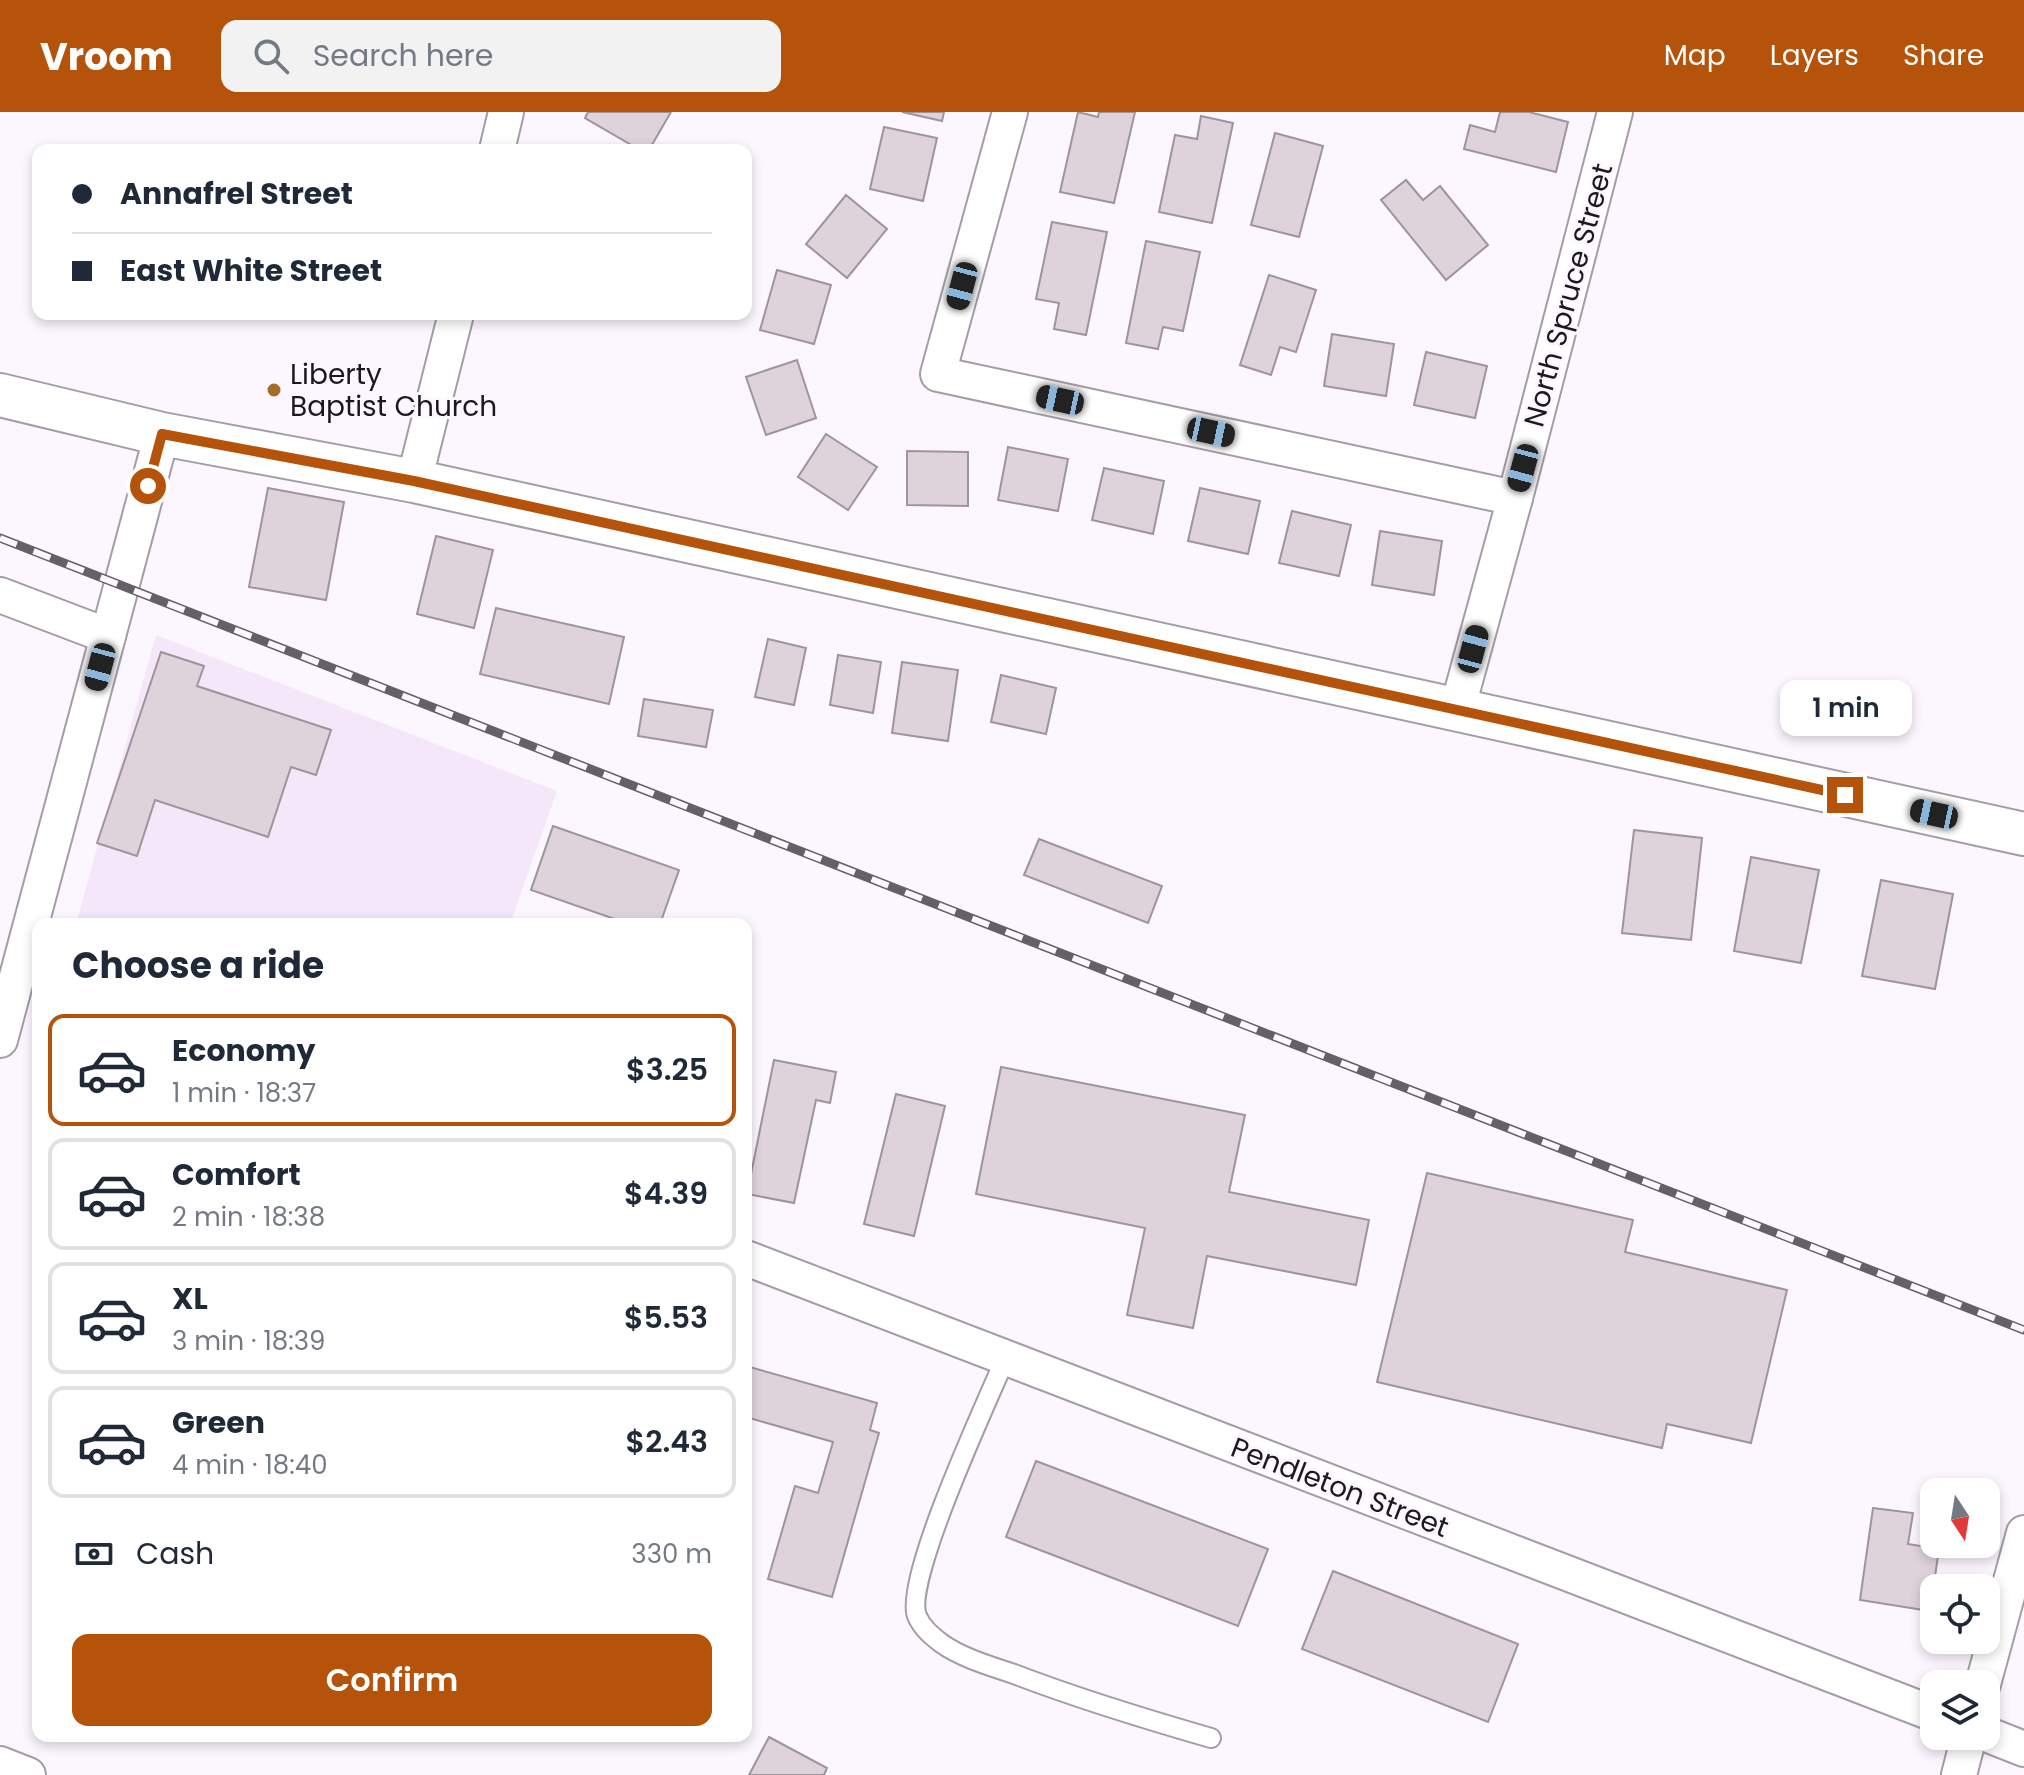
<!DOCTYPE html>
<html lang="en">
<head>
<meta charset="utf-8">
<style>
	:root { --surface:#fff; --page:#f2f2f3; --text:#1f2937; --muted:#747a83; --line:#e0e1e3; --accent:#b45309 }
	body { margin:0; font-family:Poppins,sans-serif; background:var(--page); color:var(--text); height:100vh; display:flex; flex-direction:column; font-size:30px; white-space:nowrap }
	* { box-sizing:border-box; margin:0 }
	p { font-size:26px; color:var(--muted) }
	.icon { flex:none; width:44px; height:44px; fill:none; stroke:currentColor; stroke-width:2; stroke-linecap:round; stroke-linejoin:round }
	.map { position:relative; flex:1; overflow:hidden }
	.side { position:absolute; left:32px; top:806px; width:720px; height:824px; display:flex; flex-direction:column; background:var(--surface); border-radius:16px; box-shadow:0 4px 12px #0003 }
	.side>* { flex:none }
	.top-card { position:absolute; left:32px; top:32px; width:720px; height:176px; border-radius:16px; box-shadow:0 4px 12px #0003; display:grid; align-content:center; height:176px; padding:0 40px; background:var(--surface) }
	.needle { width:52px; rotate:168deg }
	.buttons { position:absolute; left:1920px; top:1366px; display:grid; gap:16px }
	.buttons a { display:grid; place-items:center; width:80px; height:80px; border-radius:16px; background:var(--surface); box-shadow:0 4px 12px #0003; font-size:40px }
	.end { position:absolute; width:36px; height:36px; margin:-18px; border:10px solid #b45309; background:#fff; box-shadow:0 0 0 4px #fff }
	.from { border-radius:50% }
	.bubble { position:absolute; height:56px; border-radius:16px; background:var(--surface); box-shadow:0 4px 12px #0003; font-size:26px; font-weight:600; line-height:56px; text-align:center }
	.car { position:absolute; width:24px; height:48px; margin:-24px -12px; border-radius:10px; box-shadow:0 0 6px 2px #0007; background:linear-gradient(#222 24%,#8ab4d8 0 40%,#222 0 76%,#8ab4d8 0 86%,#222 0) }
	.top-card b { display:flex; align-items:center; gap:28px; height:76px; font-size:30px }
	.top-card b+b { border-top:2px solid var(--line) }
	.top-card i { width:20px; height:20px; background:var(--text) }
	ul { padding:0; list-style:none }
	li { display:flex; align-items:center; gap:24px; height:112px; margin:0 16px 12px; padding:0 24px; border:4px solid var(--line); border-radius:16px }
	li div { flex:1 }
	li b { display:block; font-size:30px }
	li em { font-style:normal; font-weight:600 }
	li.current { border-color:var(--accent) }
	li>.icon { width:72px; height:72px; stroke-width:1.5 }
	h2 { padding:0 40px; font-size:36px; line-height:96px }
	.pay { display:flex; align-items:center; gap:20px; height:88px; padding:0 40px; font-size:30px }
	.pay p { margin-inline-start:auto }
	.primary-button { display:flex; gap:16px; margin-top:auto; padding:16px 40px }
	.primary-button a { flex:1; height:92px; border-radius:16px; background:var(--accent); color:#fff; font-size:32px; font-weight:600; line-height:92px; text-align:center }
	header { display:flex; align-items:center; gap:48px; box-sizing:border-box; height:112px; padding:0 40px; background:var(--accent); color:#fff }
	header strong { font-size:38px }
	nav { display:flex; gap:44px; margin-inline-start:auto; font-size:28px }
	.search { width:560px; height:72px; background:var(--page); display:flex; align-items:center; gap:20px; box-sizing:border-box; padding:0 28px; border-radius:16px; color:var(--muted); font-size:30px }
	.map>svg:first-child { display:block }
</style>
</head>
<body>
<header>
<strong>Vroom</strong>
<div class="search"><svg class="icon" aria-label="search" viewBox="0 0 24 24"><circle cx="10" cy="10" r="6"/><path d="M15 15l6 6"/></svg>Search here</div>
<nav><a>Map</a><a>Layers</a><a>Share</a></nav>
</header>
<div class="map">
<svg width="2024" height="1663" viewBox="0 0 2024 1663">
	<rect width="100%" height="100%" fill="#fcf6ff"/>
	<polygon fill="#f3e7f9" points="156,523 557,679 510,812 76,812"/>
	<g fill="#dfd3db" stroke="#9f949b" stroke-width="2">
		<polygon points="588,0 671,0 649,38 640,38 585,6"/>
		<polygon points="902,0 944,0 942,9"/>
		<polygon points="1078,0 1098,5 1099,0 1135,0 1114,91 1060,80"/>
		<polygon points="1500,0 1529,0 1568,10 1556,60 1464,37 1470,13 1495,20"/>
		<polygon points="1201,4 1233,11 1212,111 1159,100 1175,23 1197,27"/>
		<polygon points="884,15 937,26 923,89 870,77"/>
		<polygon points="1275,21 1323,34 1299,125 1251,113"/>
		<polygon points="1406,68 1423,88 1440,74 1488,133 1446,168 1381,88"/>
		<polygon points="846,83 887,117 847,166 806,132"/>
		<polygon points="1052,110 1107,120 1086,223 1054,217 1059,191 1036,187"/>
		<polygon points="1146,129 1200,140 1183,219 1163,215 1158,237 1126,231"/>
		<polygon points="777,158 831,173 814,232 760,218"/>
		<polygon points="1269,163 1316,178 1296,240 1280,235 1271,263 1240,253"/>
		<polygon points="1332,222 1394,232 1386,284 1324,274"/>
		<polygon points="1426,240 1487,254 1475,306 1414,293"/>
		<polygon points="797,248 816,306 766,323 746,265"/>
		<polygon points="826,322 877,355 848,398 798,365"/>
		<polygon points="1008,335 1068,347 1058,399 998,388"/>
		<polygon points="907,339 968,340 968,394 907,393"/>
		<polygon points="1104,356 1164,369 1153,422 1092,408"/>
		<polygon points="268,376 344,390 326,488 249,475"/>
		<polygon points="1200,376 1260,389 1248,442 1188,429"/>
		<polygon points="1292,399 1351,413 1339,464 1279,451"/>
		<polygon points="1380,419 1442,429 1434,483 1372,473"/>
		<polygon points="436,424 493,438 474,516 417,502"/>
		<polygon points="496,496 624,525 609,592 480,562"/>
		<polygon points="768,527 806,536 794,593 755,585"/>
		<polygon points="161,540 204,554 197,574 331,618 316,663 291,655 268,725 155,688 137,744 97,731"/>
		<polygon points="838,543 881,550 873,601 830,593"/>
		<polygon points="902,550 958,558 948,629 892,621"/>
		<polygon points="1001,563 1056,576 1046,622 991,610"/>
		<polygon points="644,587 713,598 706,635 638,624"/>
		<polygon points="553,714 679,758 660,812 629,812 531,778"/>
		<polygon points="1634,718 1702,726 1691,828 1622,821"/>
		<polygon points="1039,727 1162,774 1148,811 1024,763"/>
		<polygon points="1751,745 1819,758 1801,851 1734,839"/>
		<polygon points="1881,768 1953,782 1935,877 1862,864"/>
		<polygon points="774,948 836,960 830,991 816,988 794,1091 747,1082"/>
		<polygon points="1001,955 1245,1003 1229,1080 1369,1108 1356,1173 1207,1144 1193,1216 1127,1203 1145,1116 976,1082"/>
		<polygon points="896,982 945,994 914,1124 864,1112"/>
		<polygon points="1427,1061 1633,1108 1625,1140 1787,1178 1751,1331 1667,1312 1662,1336 1377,1270"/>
		<polygon points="746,1254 877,1291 870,1318 879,1321 832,1485 768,1467 795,1374 818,1381 833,1330 746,1305"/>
		<polygon points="1036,1349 1268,1437 1238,1514 1006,1425"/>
		<polygon points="1873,1396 1913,1401 1908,1432 1939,1437 1930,1499 1860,1488"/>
		<polygon points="1333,1459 1518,1532 1488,1610 1302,1537"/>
		<polygon points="769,1625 827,1656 824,1663 749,1663"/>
	</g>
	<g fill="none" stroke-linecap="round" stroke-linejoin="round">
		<g stroke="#a49da7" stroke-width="22">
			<path id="service" d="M1005,1247C987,1290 903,1469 917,1504C922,1516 932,1524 941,1531C962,1546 990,1554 1014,1562C1079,1587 1145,1607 1211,1626"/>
		</g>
		<g stroke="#a49da7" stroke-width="38">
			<g id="minor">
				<polyline points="1010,0 938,262 1515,386"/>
				<polyline points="497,38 506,0"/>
				<polyline points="414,369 456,202"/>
				<polyline points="0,483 108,524"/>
				<polyline points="1457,598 1515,386 1615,0"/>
				<polyline points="0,928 162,322"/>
				<polyline points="746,1146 1934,1602"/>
				<polyline points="1983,1572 2024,1421"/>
				<polyline points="1986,1622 2024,1637"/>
				<polyline points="0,1652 28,1663"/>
				<polyline points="1959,1663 1969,1624"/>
			</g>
		</g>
		<g stroke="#a49da7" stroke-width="46">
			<polyline id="tertiary" points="0,283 162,322 414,369 2024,722"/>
		</g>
		<use href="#service" stroke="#fff" stroke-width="18"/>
		<use href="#minor" stroke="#fff" stroke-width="34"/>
		<use href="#tertiary" stroke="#fff" stroke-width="42"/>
		<g stroke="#646066" stroke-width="9">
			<polyline id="rail" points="0,426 2024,1218"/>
		</g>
		<use href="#rail" stroke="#fcf6ff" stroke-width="6" stroke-dasharray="18" stroke-linecap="butt"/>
	</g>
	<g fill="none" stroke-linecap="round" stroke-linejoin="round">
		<polyline stroke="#b45309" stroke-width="10" points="148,374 162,322 414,369 1845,683"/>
	</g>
	<circle fill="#a06f23" stroke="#fcf6ff" stroke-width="3" cx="274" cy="278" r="8"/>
	<g text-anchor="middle" stroke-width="6" stroke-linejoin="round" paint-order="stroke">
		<g font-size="28" fill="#1b191d" stroke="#fcf6ff">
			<text transform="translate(1568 183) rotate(-75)" y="10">North Spruce Street</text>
			<text transform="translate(1340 1375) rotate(21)" y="10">Pendleton Street</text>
		</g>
		<g font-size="28" fill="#1b191d" stroke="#fcf6ff" text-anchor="start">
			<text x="290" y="272">Liberty<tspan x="290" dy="32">Baptist Church</tspan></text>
		</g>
	</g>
</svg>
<div class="buttons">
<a><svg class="needle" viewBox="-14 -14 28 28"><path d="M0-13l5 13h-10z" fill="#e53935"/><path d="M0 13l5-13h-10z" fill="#747a83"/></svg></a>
<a><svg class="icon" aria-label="locate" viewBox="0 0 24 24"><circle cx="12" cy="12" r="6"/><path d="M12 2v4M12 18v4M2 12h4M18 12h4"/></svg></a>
<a><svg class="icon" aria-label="layers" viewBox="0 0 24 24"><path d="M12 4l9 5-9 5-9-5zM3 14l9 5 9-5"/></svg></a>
</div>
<i class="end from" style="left:148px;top:374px"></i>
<i class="end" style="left:1845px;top:683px"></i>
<div class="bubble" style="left:1780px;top:568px;width:132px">1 min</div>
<i class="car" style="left:962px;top:174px;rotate:195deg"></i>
<i class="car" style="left:1060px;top:288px;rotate:282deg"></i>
<i class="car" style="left:1211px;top:320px;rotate:102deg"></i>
<i class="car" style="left:1523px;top:356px;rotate:195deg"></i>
<i class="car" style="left:1473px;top:537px;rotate:15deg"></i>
<i class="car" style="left:100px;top:555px;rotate:195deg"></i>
<i class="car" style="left:1934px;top:702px;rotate:282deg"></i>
<div class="top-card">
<b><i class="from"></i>Annafrel Street</b>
<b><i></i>East White Street</b>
</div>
<section class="side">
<h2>Choose a ride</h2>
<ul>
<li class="current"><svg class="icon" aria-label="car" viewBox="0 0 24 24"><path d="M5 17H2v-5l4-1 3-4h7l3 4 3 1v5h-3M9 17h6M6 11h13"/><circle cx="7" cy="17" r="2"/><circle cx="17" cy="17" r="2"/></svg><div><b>Economy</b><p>1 min · 18:37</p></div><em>$3.25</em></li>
<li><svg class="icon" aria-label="car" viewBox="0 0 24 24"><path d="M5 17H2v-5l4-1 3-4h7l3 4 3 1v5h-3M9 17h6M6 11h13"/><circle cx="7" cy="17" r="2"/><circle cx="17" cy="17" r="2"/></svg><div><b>Comfort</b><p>2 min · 18:38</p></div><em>$4.39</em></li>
<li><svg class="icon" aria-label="car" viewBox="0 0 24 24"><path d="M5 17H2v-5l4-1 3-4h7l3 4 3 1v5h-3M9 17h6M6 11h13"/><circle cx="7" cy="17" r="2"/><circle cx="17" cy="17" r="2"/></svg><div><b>XL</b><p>3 min · 18:39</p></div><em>$5.53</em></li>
<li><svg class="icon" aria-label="car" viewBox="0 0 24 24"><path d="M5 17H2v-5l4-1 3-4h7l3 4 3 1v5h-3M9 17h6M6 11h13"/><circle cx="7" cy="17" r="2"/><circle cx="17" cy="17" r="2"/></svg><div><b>Green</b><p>4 min · 18:40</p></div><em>$2.43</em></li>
</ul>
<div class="pay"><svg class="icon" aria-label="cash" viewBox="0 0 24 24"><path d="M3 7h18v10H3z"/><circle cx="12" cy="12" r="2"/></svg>Cash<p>330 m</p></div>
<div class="primary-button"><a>Confirm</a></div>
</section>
</div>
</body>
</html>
